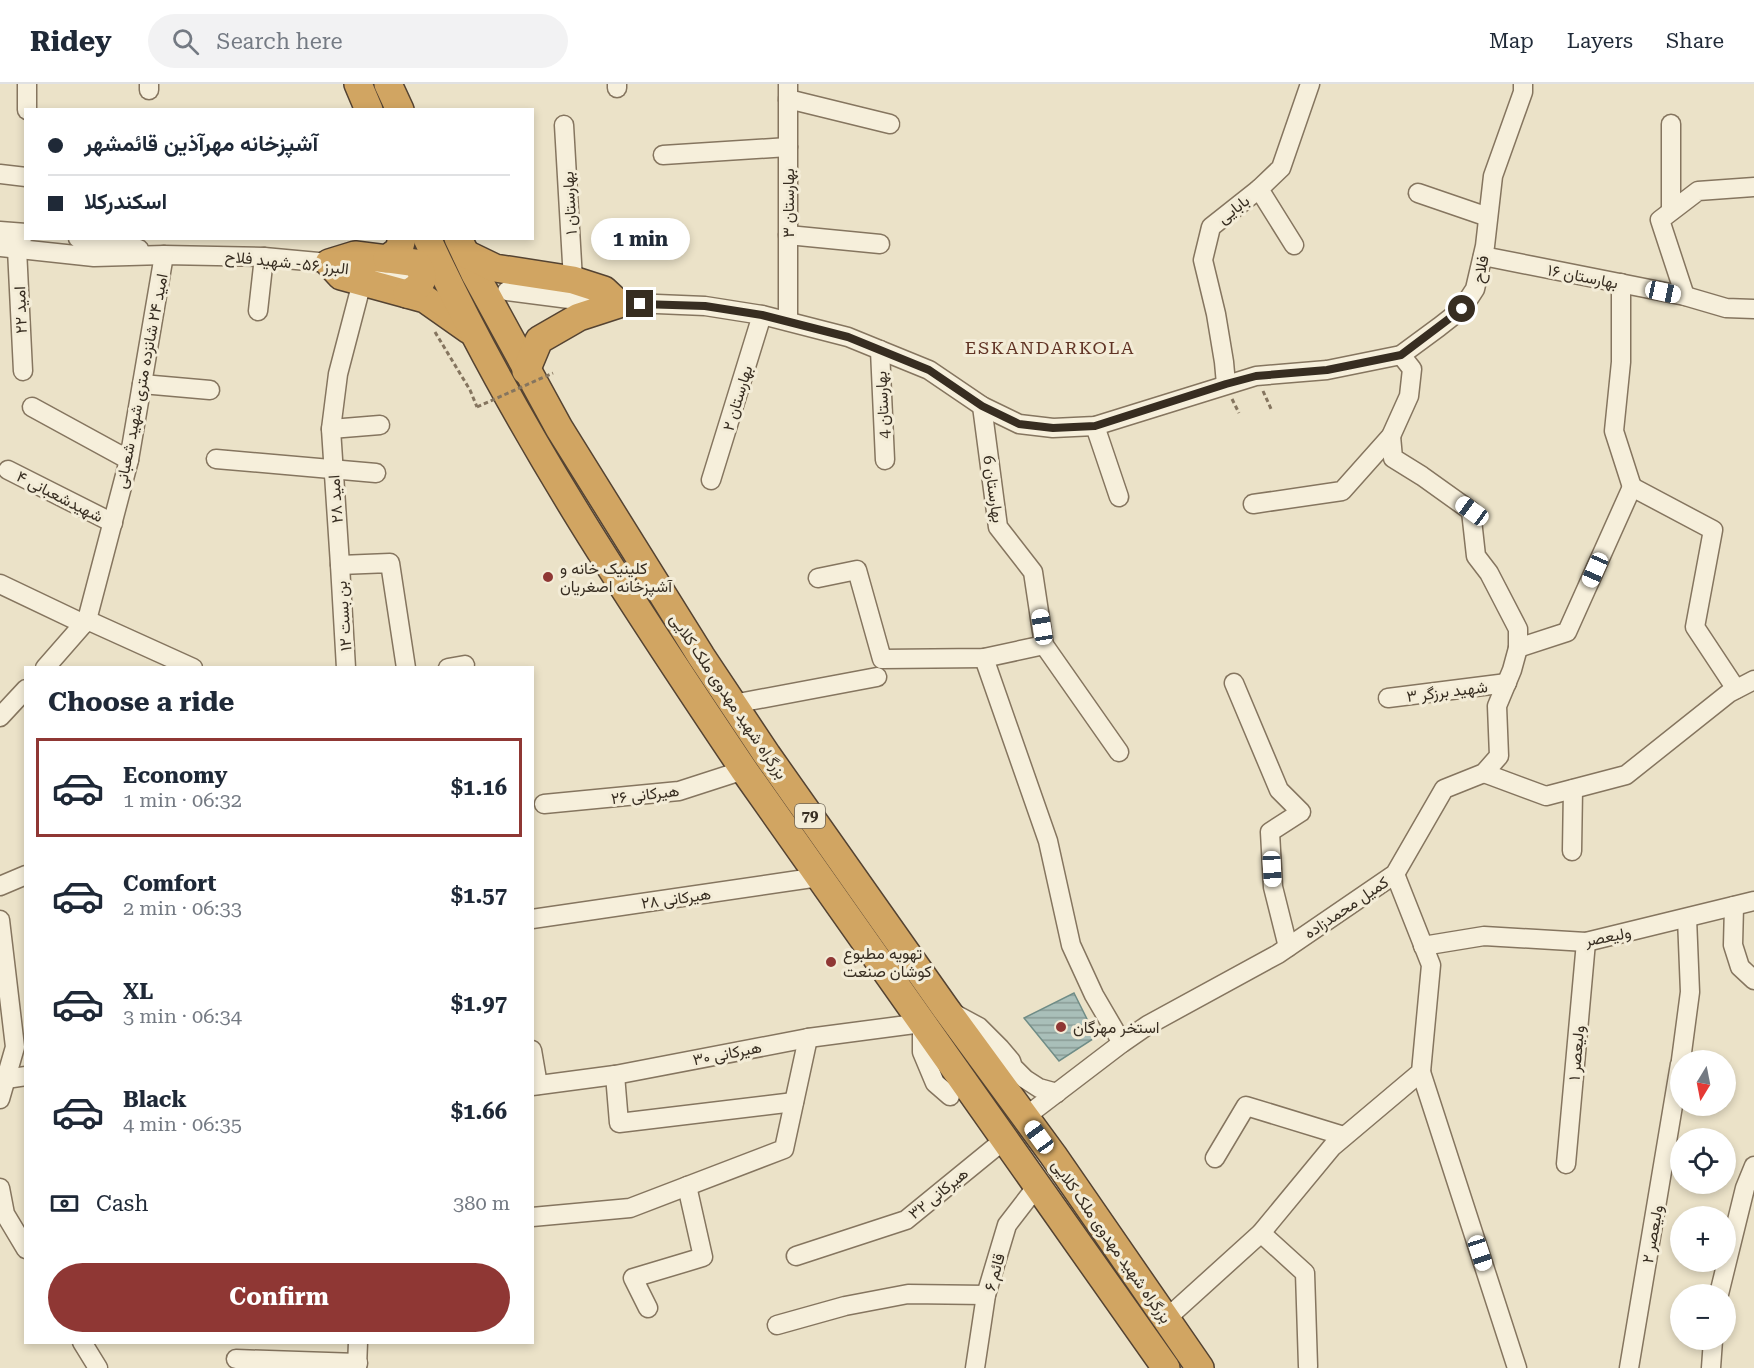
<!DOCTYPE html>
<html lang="en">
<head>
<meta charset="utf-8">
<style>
	:root { --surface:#fff; --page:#f2f2f3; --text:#1f2937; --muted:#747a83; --line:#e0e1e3; --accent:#8f3734 }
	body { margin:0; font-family:"Roboto Serif",Vazirmatn,serif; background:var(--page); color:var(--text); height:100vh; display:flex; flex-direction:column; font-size:22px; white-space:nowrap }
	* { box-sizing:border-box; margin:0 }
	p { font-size:20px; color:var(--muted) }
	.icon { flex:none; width:33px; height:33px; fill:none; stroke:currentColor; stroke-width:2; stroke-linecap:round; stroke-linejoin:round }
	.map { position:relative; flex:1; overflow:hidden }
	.details { position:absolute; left:24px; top:582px; width:510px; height:678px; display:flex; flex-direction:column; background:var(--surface); border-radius:0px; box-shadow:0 3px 9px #0003 }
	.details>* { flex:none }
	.hud { position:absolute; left:24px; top:24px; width:510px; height:132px; border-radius:0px; box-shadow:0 3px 9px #0003; display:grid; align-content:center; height:132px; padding:0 24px; background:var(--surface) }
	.needle { width:39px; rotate:190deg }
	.fabs { position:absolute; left:1670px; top:966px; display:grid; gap:12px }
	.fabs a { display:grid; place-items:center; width:66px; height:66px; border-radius:50%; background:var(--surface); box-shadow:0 3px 9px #0003; font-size:30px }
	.end { position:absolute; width:27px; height:27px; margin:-14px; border:8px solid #372d21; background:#fff; box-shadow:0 0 0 3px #fff }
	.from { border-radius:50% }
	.bubble { position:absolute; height:42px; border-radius:21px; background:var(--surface); box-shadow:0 3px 9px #0003; font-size:20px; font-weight:700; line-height:42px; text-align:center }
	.car { position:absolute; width:18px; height:36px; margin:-18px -9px; border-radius:8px; box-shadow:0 0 4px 2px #0007; background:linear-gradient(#fff 24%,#345 0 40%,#fff 0 76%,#345 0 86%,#fff 0) }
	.hud b { display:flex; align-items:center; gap:21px; height:57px; font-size:22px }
	.hud b+b { border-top:2px solid var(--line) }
	.hud i { width:15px; height:15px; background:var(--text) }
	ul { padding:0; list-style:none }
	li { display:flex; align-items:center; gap:18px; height:99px; margin:0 12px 9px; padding:0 12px; border:3px solid transparent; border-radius:0px }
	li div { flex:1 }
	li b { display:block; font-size:22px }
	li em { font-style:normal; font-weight:700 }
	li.current { border-color:var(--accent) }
	li>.icon { width:54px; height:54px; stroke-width:1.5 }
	h2 { padding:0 24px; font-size:27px; line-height:72px }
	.pay { display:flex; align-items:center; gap:15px; height:66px; padding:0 24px; font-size:22px }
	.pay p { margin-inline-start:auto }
	.action { display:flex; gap:12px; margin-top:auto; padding:12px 24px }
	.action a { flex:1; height:69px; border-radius:36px; background:var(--accent); color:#fff; font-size:24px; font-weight:700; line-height:69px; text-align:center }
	header { display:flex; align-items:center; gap:36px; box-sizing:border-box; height:84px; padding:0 30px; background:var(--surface); border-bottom:2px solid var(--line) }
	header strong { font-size:28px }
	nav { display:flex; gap:33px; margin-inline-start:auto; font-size:21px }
	.search { width:420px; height:54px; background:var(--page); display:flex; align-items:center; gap:15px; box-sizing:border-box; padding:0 21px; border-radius:33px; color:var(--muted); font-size:22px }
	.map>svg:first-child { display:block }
</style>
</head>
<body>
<header>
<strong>Ridey</strong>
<div class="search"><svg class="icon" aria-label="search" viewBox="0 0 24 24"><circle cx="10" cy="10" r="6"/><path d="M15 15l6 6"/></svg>Search here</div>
<nav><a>Map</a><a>Layers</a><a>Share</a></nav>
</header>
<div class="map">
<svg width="1754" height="1284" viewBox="0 0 1754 1284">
	<defs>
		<pattern id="water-rules" width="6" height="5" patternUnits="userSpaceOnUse" patternTransform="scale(1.5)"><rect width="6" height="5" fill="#a9bfb9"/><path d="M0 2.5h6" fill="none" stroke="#8a9c96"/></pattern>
	</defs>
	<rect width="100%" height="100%" fill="#ebe2c8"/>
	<polygon fill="url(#water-rules)" stroke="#708d87" stroke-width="1.5" points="1074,909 1096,953 1059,977 1024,934"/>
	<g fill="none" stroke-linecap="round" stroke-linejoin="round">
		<g stroke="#85755f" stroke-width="21">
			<g id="minor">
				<polyline points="27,0 27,26"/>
				<polyline points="617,4 617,0"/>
				<polyline points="149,6 149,0"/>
				<polyline points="788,15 890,40"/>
				<polyline points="1671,40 1671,127"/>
				<polyline points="564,41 573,196"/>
				<polyline points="663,71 788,63"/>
				<polyline points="0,90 26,93"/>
				<polyline points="1259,105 1294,161"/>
				<polyline points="1418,109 1488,133"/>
				<polyline points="0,147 26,149"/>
				<polyline points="788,151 880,160"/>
				<polyline points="78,154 108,158 139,165"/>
				<polyline points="0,163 94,173 164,171 264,173 329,179 410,193"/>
				<polyline points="17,165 23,287"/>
				<polyline points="1483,172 1685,212 1726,224 1754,225"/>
				<polyline points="362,198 338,290 331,345 340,481 390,479 406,584"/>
				<polyline points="1621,199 1621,278 1614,347 1632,403"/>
				<polyline points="507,207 585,217 705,222 762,231 848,253 929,286 982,322 1019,340 1053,344 1095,342 1256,292 1327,286 1401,271 1439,243 1462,225 1475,205 1485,162 1493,92 1523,8 1523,0"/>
				<polyline points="1685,212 1660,136 1698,107 1754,103"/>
				<polyline points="258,227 264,173"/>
				<polyline points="788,237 788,0"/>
				<polyline points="880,266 885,376"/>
				<polyline points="142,300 210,306"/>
				<polyline points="1226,300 1224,278 1216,230 1203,176 1211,143 1259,105 1281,84 1310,0"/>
				<polyline points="982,322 998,443 1033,488 1044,561 1119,668"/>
				<polyline points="32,323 129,376"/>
				<polyline points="1095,342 1119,413"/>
				<polyline points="331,345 380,341"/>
				<polyline points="216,375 376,389"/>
				<polyline points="8,386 113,439"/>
				<polyline points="711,396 762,231"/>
				<polyline points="1253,420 1342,407 1391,352 1409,312 1412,285 1401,271"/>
				<polyline points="340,481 346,584"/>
				<polyline points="818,494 857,486 882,575 984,574 1044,561"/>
				<polyline points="0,500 84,540"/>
				<polyline points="87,536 193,584"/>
				<polyline points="1518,564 1567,548 1632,403 1713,446 1695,543 1736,605"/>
				<polyline points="984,574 1048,757 1071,861 1094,911 1122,959"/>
				<polyline points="45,584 87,536 129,376 164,171"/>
				<polyline points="448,584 465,581"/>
				<polyline points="1234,599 1279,706 1301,728 1270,748 1273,803 1288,863"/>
				<polyline points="1388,614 1507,599"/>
				<polyline points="733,620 877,593"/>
				<polyline points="0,633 26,605"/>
				<polyline points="1484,689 1546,712 1626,691 1729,609 1754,596"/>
				<polyline points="544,720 679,707 744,686"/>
				<polyline points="1572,767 1573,705"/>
				<polyline points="0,802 26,791"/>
				<polyline points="1734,822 1733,861 1740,883 1754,896"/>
				<polyline points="532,835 819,793"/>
				<polyline points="0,836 15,963 0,1015"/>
				<polyline points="1423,862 1484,852 1586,858 1754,817"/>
				<polyline points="953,929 979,943 1000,964 1011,977 1013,983 1025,995 1039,1004 1057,1009"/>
				<polyline points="532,966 538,1001"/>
				<polyline points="1681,976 1690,908 1687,834"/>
				<polyline points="1421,988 1517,1284"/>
				<polyline points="615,991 619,1039 794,1018"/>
				<polyline points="6,995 26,992"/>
				<polyline points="532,1002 615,991 808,954 922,939 922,968 935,999 950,1012"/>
				<polyline points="1025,1033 1122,959 1148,941 1278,870 1395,790 1444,705 1484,689 1499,672 1497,622 1512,586 1518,564 1518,545 1489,489 1476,472 1471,427 1422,392 1393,374 1391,352"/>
				<polyline points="1215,1074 1246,1022 1344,1052"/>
				<polyline points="1566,1080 1586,858"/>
				<polyline points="0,1104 5,1130 26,1165"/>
				<polyline points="532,1133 630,1124 784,1065 808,954"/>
				<polyline points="1261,1149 1305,1189 1308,1282"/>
				<polyline points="796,1172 906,1136 1004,1056"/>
				<polyline points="1719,1210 1745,1104 1754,1082"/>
				<polyline points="648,1224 633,1194 703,1173 687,1102"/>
				<polyline points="1166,1235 1261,1149 1332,1063 1421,988 1431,881 1395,790"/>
				<polyline points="777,1241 845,1222 908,1210 986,1211"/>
				<polyline points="82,1258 98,1284"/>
				<polyline points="236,1275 358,1279"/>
				<polyline points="357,1284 358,1258"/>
				<polyline points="975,1284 986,1211 1007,1141 1037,1102"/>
				<polyline points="1629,1284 1680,980"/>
				<polyline points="1711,1284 1713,1256"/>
			</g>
		</g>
		<g stroke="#544332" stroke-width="30">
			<g id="highway">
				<polyline points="358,0 369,26"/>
				<polyline points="388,0 400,26"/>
				<polyline points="402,154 399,166 387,175 355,171 329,179 341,192 425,215 469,246"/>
				<path d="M427,154C514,342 629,515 744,686L1166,1284"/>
				<polyline points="458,154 475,190 559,344 701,572 767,671 946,925 1053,1071 1200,1284"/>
				<polyline points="466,170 495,184 573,196 604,206 619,220 579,233 539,256 526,287"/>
				<path d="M387,175L416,179C427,194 423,201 407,210"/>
			</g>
		</g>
		<g stroke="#85755f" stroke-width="3" stroke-dasharray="4.5 3" stroke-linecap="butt">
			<polyline points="435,248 470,306 477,323"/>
			<polyline points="1263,307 1272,327"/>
			<polyline points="1232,315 1239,329"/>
		</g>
		<use href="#minor" stroke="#f6efdb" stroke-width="18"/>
		<use href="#highway" stroke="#d1a562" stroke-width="27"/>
		<polyline stroke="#85755f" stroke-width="3" stroke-dasharray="4.5 3" stroke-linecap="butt" points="477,323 553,289"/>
	</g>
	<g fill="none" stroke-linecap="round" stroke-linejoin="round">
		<polyline stroke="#372d21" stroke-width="8" points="640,220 705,222 762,231 848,253 929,286 982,322 1019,340 1053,344 1095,342 1226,300 1256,292 1327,286 1401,271 1462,225"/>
	</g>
	<g fill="#8f3734" stroke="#f3ecd7" stroke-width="2">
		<circle cx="548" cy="493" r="6"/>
		<circle cx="831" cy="878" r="6"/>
		<circle cx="1061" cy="943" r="6"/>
	</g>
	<g text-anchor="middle" stroke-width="6" stroke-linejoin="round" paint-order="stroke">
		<rect fill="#f3ecd7" stroke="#6f6658" stroke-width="1.5" x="795" y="720" width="30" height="24" rx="4.5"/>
		<g font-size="15" font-weight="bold" fill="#372d21">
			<text x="810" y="737">79</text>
		</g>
		<g font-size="16" fill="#372d21" stroke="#f3ecd7">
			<text transform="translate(569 119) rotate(-93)" y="6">بهارستان ۱</text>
			<text transform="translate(788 119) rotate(-90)" y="6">بهارستان ۳</text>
			<text transform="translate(1233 125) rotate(-38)" y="6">بابایی</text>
			<text transform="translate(287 178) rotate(6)" y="6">البرز ۵۶- شهید فلاح</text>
			<text transform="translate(1480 185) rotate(-77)" y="6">فلاح</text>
			<text transform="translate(1583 192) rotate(11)" y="6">بهارستان ۱۶</text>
			<text transform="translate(20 226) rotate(-92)" y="6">امید ۲۲</text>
			<text transform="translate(141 297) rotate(-79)" y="6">امید ۲۴ شانزده متری شهید شعبانی</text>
			<text transform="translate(737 314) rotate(-73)" y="6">بهارستان ۲</text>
			<text transform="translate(882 321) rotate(-93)" y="6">بهارستان 4</text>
			<text transform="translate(994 405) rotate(82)" y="6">بهارستان 6</text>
			<text transform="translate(60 412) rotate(27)" y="6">شهیدشعبانی ۴</text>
			<text transform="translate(335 415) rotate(-94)" y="6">امید ۲۸</text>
			<text transform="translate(343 532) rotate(-94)" y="6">بن بست ۱۲</text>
			<text transform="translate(1447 607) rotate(-7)" y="6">شهید برزگر ۳</text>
			<text transform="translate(729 612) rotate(56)" y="6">بزرگراه شهید مهدوی ملک کلایی</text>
			<text transform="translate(645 710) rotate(-7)" y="6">هیرکانی ۲۶</text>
			<text transform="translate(676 814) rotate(-8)" y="6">هیرکانی ۲۸</text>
			<text transform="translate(1346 823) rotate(-34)" y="6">کمیل محمدزاده</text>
			<text transform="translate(1608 852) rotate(-11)" y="6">ولیعصر</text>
			<text transform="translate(727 969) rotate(-11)" y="6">هیرکانی ۳۰</text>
			<text transform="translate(1576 969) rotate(-85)" y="6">ولیعصر ۱</text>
			<text transform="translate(938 1109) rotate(-39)" y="6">هیرکانی ۳۲</text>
			<text transform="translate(1652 1150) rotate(-80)" y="6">ولیعصر ۲</text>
			<text transform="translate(1112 1157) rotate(55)" y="6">بزرگراه شهید مهدوی ملک کلایی</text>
			<text transform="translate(994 1188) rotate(-74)" y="6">قائم ۶</text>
		</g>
		<g font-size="16" fill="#372d21" stroke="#f3ecd7" text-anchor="start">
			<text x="560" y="490">کلینیک خانه و<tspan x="560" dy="18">آشپزخانه اصغریان</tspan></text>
			<text x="843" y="875">تهویه مطبوع<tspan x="843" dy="18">کوشان صنعت</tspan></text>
			<text x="1073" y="949">استخر مهرگان</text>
		</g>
		<g font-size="18" letter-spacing="1.5" fill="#603324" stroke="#f3ecd7">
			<text x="1050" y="270">ESKANDARKOLA</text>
		</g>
	</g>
</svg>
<div class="fabs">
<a><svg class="needle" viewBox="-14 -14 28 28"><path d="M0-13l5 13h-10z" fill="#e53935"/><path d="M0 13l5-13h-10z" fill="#747a83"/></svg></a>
<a><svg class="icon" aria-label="locate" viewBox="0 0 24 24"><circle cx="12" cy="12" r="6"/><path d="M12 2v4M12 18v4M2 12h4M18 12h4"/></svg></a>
<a>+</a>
<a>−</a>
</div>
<i class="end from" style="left:1462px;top:225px"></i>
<i class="end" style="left:640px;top:220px"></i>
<div class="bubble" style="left:591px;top:134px;width:99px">1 min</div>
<i class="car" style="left:1663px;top:208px;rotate:102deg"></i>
<i class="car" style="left:1472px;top:427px;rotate:306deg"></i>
<i class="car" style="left:1595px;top:486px;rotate:204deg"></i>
<i class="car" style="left:1042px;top:543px;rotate:351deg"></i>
<i class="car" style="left:1272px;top:785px;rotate:177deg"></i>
<i class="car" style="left:1039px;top:1053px;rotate:324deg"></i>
<i class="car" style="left:1480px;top:1169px;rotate:162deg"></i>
<div class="hud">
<b><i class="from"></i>آشپزخانه مهرآذین قائمشهر</b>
<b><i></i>اسکندرکلا</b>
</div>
<section class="details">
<h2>Choose a ride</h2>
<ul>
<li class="current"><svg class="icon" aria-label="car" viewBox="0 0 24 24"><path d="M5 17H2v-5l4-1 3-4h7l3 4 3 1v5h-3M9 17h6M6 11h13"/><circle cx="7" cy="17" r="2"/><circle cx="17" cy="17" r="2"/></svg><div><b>Economy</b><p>1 min · 06:32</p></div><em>$1.16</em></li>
<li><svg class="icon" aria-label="car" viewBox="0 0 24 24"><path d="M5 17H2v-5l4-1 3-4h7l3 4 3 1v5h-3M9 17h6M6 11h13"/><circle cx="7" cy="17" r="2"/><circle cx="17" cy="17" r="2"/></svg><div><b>Comfort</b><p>2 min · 06:33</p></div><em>$1.57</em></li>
<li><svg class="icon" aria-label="car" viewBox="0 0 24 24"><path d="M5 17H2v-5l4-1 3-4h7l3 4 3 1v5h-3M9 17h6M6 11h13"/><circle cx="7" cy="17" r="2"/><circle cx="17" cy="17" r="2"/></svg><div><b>XL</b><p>3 min · 06:34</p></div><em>$1.97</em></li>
<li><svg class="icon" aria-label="car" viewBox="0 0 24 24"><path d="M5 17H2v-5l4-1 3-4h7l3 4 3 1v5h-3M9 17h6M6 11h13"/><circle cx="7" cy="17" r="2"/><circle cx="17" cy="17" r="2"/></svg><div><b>Black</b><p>4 min · 06:35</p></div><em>$1.66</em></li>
</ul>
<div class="pay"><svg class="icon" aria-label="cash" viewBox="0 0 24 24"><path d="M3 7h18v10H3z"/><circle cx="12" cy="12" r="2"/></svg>Cash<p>380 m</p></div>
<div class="action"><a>Confirm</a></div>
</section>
</div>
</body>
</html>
